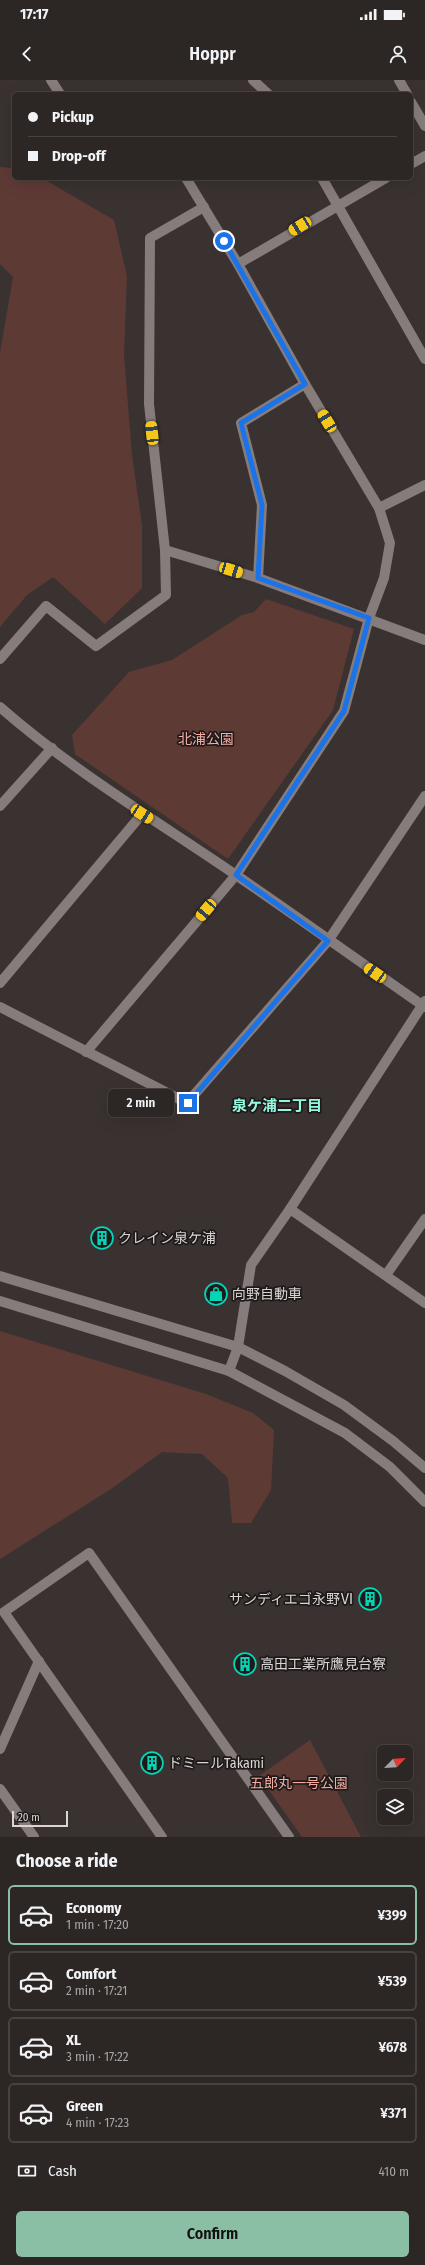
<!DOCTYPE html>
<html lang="en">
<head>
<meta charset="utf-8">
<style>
	:root { --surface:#2c2624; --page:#383231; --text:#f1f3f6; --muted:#a6a5a6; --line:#484341; --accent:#8abfa5 }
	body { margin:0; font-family:"Fira Sans Condensed","Noto Sans JP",sans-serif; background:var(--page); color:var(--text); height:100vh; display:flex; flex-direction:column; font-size:15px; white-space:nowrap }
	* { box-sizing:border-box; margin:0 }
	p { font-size:13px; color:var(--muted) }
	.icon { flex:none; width:22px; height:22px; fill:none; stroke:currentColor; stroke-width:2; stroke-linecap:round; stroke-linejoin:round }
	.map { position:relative; height:1757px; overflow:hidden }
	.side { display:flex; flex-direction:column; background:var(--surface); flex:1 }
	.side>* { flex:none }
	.hud { position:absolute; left:12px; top:12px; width:401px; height:88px; border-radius:6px; box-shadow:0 4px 16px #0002,0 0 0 1px var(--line); display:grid; align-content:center; height:88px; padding:0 16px; background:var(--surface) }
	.needle { width:26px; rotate:65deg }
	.tools { position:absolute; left:377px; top:1665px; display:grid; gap:8px }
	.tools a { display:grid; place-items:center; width:36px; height:36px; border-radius:6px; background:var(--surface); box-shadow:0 4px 16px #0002,0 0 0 1px var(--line); font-size:20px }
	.scale { position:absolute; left:12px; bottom:10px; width:56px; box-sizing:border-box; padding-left:4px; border:2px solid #dad5d4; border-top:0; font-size:11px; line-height:14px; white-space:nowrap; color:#dad5d4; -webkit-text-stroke:3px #1e1a1a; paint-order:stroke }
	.end { position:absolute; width:18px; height:18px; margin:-9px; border:5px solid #1a73e8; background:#fff; box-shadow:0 0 0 2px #fff }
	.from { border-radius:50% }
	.bubble { position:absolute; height:28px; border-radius:6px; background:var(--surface); box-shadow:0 4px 16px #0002,0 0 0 1px var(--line); font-size:13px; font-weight:600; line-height:28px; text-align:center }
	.car { position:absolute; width:12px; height:24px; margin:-12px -6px; border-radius:5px; box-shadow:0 0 3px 1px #0007; background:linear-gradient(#f5c518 24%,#345 0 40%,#f5c518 0 76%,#345 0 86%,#f5c518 0) }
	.hud b { display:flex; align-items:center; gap:14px; height:38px; font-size:15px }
	.hud b+b { border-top:1px solid var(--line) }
	.hud i { width:10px; height:10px; background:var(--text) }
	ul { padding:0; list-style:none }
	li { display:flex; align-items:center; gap:12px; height:60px; margin:0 8px 6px; padding:0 8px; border:2px solid var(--line); border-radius:6px }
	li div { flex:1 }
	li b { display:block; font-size:15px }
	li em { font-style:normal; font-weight:600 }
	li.current { border-color:var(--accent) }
	li>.icon { width:36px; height:36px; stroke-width:1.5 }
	h2 { padding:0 16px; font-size:18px; line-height:48px }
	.pay { display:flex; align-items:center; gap:10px; height:44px; padding:0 16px; font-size:15px }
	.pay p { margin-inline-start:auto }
	.primary-button { display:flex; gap:8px; margin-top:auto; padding:8px 16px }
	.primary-button a { flex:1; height:46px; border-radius:6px; background:var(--accent); color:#111; font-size:16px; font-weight:600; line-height:46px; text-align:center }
	.status { display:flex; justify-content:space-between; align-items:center; height:28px; padding:0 20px; background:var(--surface); direction:ltr }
	.status svg { height:11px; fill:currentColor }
	header { display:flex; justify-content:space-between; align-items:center; height:52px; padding:0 16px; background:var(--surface); font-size:18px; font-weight:600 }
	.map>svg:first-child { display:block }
</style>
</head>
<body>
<div class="status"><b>17:17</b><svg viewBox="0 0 49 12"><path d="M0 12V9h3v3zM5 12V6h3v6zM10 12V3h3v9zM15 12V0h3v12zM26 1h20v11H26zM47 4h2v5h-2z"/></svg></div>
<header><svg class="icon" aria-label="back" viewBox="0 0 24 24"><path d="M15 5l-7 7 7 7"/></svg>Hoppr<svg class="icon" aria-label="person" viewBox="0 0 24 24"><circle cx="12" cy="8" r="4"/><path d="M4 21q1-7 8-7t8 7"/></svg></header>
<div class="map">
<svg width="425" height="1757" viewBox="0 0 425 1757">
	<rect width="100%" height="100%" fill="#3a3230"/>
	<g fill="#5e3a35">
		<polygon points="0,87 14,88 14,98 42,98 114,140 127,196 124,275 132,375 142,445 142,508 105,544 53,497 27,515 0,547 0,273 13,197 0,184"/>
		<polygon points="266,519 354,549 333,630 228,779 75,674 72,655 129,592 172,580 242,535 254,532"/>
		<polygon points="0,1251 206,1314 253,1333 274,1350 271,1410 251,1443 232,1443 228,1398 202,1374 162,1372 111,1409 0,1479"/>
		<polygon points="310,1660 361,1757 302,1757 259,1696"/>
	</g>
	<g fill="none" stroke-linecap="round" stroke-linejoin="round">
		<g stroke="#867c7b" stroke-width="10">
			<polyline points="51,0 60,14"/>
			<polyline points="253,0 268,14"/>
			<polyline points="399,0 407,14"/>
			<polyline points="411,22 425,46"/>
			<polyline points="411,84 425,76"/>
			<polyline points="322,98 425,279"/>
			<polyline points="238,184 386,98"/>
			<polyline points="379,428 425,405"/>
			<polyline points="165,470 258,498 425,560"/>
			<polyline points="258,498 262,425 241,343 305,304"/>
			<polyline points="0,579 46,526 96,566 166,515 165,470 149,324 150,158 204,127"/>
			<path d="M0,627C73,691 157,741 236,795C299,838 360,882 422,925"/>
			<polyline points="0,726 52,668"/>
			<polyline points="0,903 142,734"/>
			<polyline points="0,927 187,1023 328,861 425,716"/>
			<polyline points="86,972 236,795 344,631 369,538 384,498 390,463 379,428 305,304 238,184 186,98"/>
			<polyline points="290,1129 425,1223"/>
			<polyline points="386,1195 425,1139"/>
			<polyline points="229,1291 238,1267 251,1185 290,1129 425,921"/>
			<polyline points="0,1669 39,1581"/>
			<polyline points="0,1709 34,1757"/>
			<polyline points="162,1757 4,1532 89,1473 289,1757"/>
		</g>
		<g stroke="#867c7b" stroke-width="10">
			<polyline points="422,925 425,927"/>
			<polyline points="0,1196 238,1267 285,1291 344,1325 393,1361 425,1388"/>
			<polyline points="0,1221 229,1291 345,1353 390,1387 425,1422"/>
		</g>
	</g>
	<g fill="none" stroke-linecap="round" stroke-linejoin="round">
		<polyline stroke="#1a73e8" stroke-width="5" points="188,1023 328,861 236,795 344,631 369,538 258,498 262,425 241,343 305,304 224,161"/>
	</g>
	<defs>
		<g id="building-ring" transform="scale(1.15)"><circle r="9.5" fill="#1e1a1a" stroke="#03d5b6" stroke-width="1.5"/><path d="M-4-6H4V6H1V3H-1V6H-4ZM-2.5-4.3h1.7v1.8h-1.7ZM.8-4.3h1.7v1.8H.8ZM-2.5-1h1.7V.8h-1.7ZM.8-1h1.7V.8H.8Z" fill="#03d5b6"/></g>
		<g id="shop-ring" transform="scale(1.15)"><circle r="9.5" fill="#1e1a1a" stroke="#03d5b6" stroke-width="1.5"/><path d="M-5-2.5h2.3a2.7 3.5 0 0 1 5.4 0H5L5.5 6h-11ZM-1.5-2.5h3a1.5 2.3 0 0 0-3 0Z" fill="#03d5b6"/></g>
	</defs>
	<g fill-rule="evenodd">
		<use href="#building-ring" x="102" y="1158"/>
		<use href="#shop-ring" x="216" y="1214"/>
		<use href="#building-ring" x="370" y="1519"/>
		<use href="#building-ring" x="245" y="1584"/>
		<use href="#building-ring" x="152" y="1683"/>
	</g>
	<g text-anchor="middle" stroke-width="3.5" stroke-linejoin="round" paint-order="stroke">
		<g font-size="14" fill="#f4aca2" stroke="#1e1a1a">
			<text x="206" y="664">北浦公園</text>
			<text x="299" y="1708">五郎丸一号公園</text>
		</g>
		<g font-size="14" fill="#dad5d4" stroke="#1e1a1a" text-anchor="start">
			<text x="118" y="1163">クレイン泉ケ浦</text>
			<text x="232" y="1219">向野自動車</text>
			<text x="354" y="1524" text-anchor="end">サンディエゴ永野Ⅵ</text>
			<text x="260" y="1589">高田工業所鷹見台寮</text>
			<text x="168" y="1688">ドミールTakami</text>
		</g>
		<g font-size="15" font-weight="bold" fill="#94f8e0" stroke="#1e1a1a">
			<text x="277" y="1031">泉ケ浦二丁目</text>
		</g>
	</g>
</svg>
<div class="tools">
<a><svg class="needle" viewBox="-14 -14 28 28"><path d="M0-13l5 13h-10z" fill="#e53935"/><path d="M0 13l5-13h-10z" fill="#a6a5a6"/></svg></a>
<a><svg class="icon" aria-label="layers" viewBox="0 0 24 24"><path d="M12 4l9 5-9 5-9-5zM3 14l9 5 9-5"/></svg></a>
</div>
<div class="scale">20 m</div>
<i class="end from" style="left:224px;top:161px"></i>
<i class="end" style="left:188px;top:1023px"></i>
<div class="bubble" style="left:108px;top:1009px;width:66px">2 min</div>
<i class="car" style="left:300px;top:146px;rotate:239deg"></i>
<i class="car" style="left:327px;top:341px;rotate:329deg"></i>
<i class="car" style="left:152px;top:353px;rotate:354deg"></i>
<i class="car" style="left:231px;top:490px;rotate:107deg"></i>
<i class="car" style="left:142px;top:734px;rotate:123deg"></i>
<i class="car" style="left:206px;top:830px;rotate:220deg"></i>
<i class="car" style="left:375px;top:893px;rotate:304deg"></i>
<div class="hud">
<b><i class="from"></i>Pickup</b>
<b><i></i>Drop-off</b>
</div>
</div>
<section class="side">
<h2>Choose a ride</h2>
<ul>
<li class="current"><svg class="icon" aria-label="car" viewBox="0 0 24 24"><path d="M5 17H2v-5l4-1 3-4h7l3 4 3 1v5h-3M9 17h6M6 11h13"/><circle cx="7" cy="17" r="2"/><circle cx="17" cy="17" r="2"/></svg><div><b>Economy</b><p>1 min · 17:20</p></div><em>¥399</em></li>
<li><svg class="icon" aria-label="car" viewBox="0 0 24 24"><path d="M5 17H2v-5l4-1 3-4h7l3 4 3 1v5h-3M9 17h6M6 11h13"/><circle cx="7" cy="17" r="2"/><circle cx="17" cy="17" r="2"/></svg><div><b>Comfort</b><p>2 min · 17:21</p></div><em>¥539</em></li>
<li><svg class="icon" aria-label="car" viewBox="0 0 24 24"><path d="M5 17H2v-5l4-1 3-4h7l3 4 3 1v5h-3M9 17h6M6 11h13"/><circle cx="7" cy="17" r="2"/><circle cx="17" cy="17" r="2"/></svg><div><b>XL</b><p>3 min · 17:22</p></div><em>¥678</em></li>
<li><svg class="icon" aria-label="car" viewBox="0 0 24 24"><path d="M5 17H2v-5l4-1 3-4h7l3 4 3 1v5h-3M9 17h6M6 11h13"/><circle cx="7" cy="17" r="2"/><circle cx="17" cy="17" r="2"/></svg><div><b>Green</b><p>4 min · 17:23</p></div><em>¥371</em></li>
</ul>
<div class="pay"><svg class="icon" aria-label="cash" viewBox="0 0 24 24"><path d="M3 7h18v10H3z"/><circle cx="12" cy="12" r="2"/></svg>Cash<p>410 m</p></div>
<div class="primary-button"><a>Confirm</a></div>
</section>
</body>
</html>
